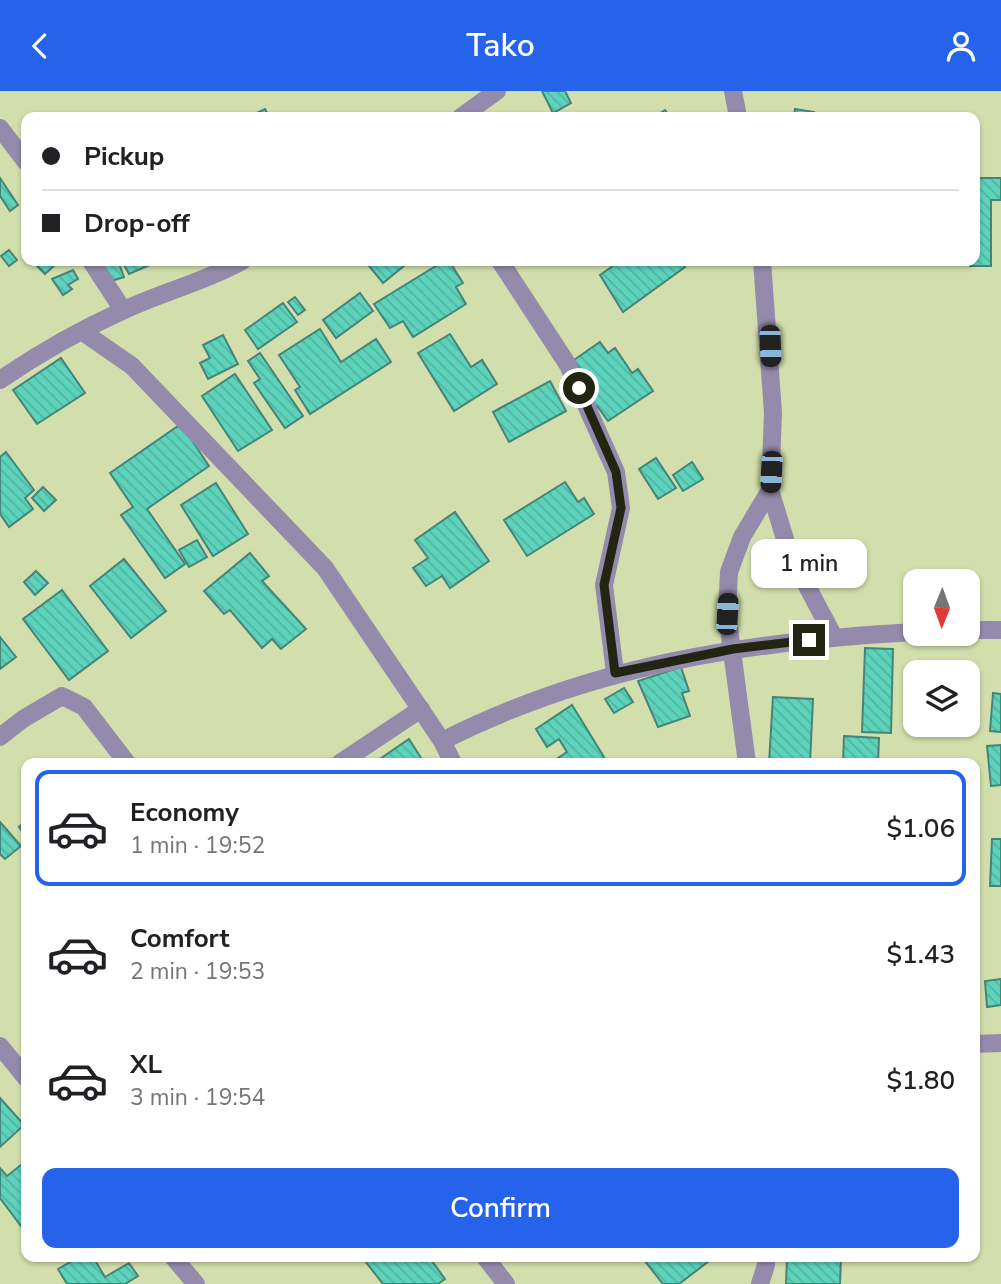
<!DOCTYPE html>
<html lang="en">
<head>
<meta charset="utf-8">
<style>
	:root { --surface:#fff; --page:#f2f2f2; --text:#202124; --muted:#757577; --line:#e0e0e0; --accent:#2563eb }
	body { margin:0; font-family:"Nunito Sans",sans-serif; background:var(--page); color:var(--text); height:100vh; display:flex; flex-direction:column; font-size:26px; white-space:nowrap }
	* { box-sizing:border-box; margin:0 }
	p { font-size:23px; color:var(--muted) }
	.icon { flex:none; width:38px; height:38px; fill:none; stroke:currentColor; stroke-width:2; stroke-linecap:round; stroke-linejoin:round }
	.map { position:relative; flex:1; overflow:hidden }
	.panel { position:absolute; left:21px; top:667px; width:959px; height:504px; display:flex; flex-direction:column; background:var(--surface); border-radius:14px; box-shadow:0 2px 5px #0004 }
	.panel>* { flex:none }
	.hud { position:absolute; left:21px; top:21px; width:959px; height:154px; border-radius:14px; box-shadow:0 2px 5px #0004; display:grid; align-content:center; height:154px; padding:0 21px; background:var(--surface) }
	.needle { width:46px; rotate:181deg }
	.fabs { position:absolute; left:903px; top:478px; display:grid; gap:14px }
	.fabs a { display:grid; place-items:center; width:77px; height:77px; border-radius:14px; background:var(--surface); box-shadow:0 2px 5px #0004; font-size:35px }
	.end { position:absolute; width:32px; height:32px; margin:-16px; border:9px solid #212512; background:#fff; box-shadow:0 0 0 4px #fff }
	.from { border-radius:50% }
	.bubble { position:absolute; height:49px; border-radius:14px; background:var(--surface); box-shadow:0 2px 5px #0004; font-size:23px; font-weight:600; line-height:49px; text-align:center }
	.car { position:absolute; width:21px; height:42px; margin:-21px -10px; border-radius:9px; box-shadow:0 0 5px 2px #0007; background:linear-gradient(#222 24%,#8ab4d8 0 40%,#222 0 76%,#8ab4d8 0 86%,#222 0) }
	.hud b { display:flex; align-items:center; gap:24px; height:66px; font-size:26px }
	.hud b+b { border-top:2px solid var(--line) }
	.hud i { width:18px; height:18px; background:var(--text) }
	ul { padding:12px 0 0; list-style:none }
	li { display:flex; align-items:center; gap:21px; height:116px; margin:0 14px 10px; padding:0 7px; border:4px solid transparent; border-radius:14px }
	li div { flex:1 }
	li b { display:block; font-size:26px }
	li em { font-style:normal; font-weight:600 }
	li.active { border-color:var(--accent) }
	li>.icon { width:63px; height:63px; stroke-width:1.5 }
	.cta { display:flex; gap:14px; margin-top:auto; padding:14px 21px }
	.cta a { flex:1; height:80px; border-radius:14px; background:var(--accent); color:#fff; font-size:28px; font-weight:600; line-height:80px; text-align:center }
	header { display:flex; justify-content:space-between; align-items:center; height:91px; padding:0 21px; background:var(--accent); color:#fff; font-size:32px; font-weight:600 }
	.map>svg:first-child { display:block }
</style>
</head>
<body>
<header><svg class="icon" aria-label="back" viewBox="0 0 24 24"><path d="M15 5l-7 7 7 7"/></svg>Tako<svg class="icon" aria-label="person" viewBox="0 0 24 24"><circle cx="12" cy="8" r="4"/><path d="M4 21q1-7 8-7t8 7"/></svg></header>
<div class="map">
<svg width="1001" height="1193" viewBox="0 0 1001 1193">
	<defs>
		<pattern id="building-back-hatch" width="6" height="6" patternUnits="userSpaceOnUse" patternTransform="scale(1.75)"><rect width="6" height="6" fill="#5dd3bc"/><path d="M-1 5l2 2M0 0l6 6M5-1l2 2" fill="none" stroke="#51b5a1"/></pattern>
	</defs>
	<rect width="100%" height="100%" fill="#d2dfac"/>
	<g fill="url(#building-back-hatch)" stroke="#458478" stroke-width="2">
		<polygon points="542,0 565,0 571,12 553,22"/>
		<polygon points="265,18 269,26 251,26 250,25"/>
		<polygon points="795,18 814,21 813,26 794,26"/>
		<polygon points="665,19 670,26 654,26"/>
		<polygon points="0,87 18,114 10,120 0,105"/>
		<polygon points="975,87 1001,87 1001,109 991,109 991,175 970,175 970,170 975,170"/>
		<polygon points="9,159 17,169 9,175 1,165"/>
		<polygon points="32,170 59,170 45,183"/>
		<polygon points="101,170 118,170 124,186 108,191"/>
		<polygon points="122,170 159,170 129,183"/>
		<polygon points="365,170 410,170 383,192"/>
		<polygon points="444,170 449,170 463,192 456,196 466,213 413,246 403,230 390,237 374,213"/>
		<polygon points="620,170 680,170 685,176 623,221 600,184"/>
		<polygon points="73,179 78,188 68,194 72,198 63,204 52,188"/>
		<polygon points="360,202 373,220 336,247 323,229"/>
		<polygon points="295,206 305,219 298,224 288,211"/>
		<polygon points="283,212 297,231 258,258 245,239"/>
		<polygon points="320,238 341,271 376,248 391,271 310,323 295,299 300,296 279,264"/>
		<polygon points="450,243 471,276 482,269 497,293 454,320 418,262"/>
		<polygon points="223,244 238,273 208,288 200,272 210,267 203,254"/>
		<polygon points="600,251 608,262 615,257 632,282 638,278 653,300 608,330 597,315 592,318 580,300 590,294 574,269"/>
		<polygon points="260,262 303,325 285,337 254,292 260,288 248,270"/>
		<polygon points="61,267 85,302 37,333 13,299"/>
		<polygon points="235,283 272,339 238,360 202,305"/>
		<polygon points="550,290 566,320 509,351 493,321"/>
		<polygon points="181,333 209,375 147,418 185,473 165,487 121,424 133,416 110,382"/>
		<polygon points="6,361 34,399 25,407 33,418 9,436 0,423 0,366"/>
		<polygon points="656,367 676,397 658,408 639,378"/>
		<polygon points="692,371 703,388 683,400 673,384"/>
		<polygon points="565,391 578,411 584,407 594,423 527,465 504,429"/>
		<polygon points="216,392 248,443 213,465 181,414"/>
		<polygon points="43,396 56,409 44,420 32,407"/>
		<polygon points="455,421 489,470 450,497 442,485 426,495 413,477 428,467 415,449"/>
		<polygon points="197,449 207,466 189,476 179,459"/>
		<polygon points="250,462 269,485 262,490 306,538 281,558 272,548 262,557 230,519 224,523 204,500"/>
		<polygon points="124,468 166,520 131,547 90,495"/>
		<polygon points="36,480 48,492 35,504 24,491"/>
		<polygon points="62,499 108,560 69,589 23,528"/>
		<polygon points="0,546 16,566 0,578"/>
		<polygon points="865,557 893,558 891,642 862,641"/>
		<polygon points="681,576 689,600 682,602 690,625 658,636 638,590"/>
		<polygon points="624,597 633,611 614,622 605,608"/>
		<polygon points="993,602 1001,603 1001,641 990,640"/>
		<polygon points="773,606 813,608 810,672 769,672"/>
		<polygon points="572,614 604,666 594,672 556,672 555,669 567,661 559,648 547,656 536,638"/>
		<polygon points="844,645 879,647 878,672 843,672"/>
		<polygon points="409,648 421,667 413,672 374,672"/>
		<polygon points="1001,654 1001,694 991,695 987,655"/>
		<polygon points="26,730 26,746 19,736"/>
		<polygon points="0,731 21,755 5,768 0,763"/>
		<polygon points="992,748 1001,748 1001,795 990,795"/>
		<polygon points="1001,888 1001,914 987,916 985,890"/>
		<polygon points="0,1007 24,1034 0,1056"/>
		<polygon points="26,1070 26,1131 21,1135 0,1107 0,1077 7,1085"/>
		<polygon points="79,1166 93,1166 105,1186 129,1172 138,1185 125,1193 67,1193 58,1178"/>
		<polygon points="362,1166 418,1166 422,1171 429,1166 445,1188 438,1193 383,1193"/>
		<polygon points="648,1166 712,1166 713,1167 679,1193 663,1193 644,1169"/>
		<polygon points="787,1166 841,1166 840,1193 786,1193"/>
	</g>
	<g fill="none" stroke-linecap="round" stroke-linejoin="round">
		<g stroke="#948aac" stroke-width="18">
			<polyline points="733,0 738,26"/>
			<polyline points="461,26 497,0"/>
			<polyline points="0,37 26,71"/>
			<polyline points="91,170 123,219"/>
			<polyline points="500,170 568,274 616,381 621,417 604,494 615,582"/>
			<polyline points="83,241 132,275 325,477 442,650 453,672"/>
			<path d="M0,289C38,263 80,239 122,220C162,201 204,191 242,170"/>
			<polyline points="770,399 789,461 834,546"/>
			<polyline points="968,539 1001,539"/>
			<polyline points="0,646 23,628 62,605 84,616 127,672"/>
			<path d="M442,650C592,574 749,550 915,541"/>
			<polyline points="340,672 421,618"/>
			<polyline points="747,672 727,523 729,481 742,446 770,399 773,322 762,170"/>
			<polyline points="975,953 1001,952"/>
			<polyline points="0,955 26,987"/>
			<polyline points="173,1166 196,1193"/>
			<polyline points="485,1166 506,1193"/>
			<polyline points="760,1193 766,1174 766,1166"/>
		</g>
	</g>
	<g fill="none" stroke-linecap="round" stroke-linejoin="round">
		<polyline stroke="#212512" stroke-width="9" points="579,297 616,381 621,417 604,494 615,582 733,558 809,549"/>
	</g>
</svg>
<div class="fabs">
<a><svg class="needle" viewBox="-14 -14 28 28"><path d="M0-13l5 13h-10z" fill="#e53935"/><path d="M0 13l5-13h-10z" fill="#757577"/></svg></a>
<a><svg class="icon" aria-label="layers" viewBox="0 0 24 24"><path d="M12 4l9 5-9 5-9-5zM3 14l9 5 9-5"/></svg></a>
</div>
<i class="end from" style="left:579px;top:297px"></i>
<i class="end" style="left:809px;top:549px"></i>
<div class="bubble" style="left:751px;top:448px;width:116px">1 min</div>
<i class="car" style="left:770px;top:255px;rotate:178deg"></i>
<i class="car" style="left:771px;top:381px;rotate:183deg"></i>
<i class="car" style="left:727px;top:523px;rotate:3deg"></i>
<div class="hud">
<b><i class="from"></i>Pickup</b>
<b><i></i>Drop-off</b>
</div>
<section class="panel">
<ul>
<li class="active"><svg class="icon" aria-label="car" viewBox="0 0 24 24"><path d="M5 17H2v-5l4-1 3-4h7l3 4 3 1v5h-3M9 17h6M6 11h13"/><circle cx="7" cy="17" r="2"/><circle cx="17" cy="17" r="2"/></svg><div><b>Economy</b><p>1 min · 19:52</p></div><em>$1.06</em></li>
<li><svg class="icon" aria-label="car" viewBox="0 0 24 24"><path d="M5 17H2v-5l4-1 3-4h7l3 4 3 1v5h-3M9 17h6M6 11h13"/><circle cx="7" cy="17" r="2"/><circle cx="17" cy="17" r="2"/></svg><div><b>Comfort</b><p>2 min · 19:53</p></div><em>$1.43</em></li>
<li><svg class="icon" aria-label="car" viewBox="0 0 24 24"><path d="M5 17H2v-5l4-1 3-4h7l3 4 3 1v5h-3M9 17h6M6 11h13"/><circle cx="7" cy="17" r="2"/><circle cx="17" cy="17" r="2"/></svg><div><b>XL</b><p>3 min · 19:54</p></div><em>$1.80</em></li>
</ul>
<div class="cta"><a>Confirm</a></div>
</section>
</div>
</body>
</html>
